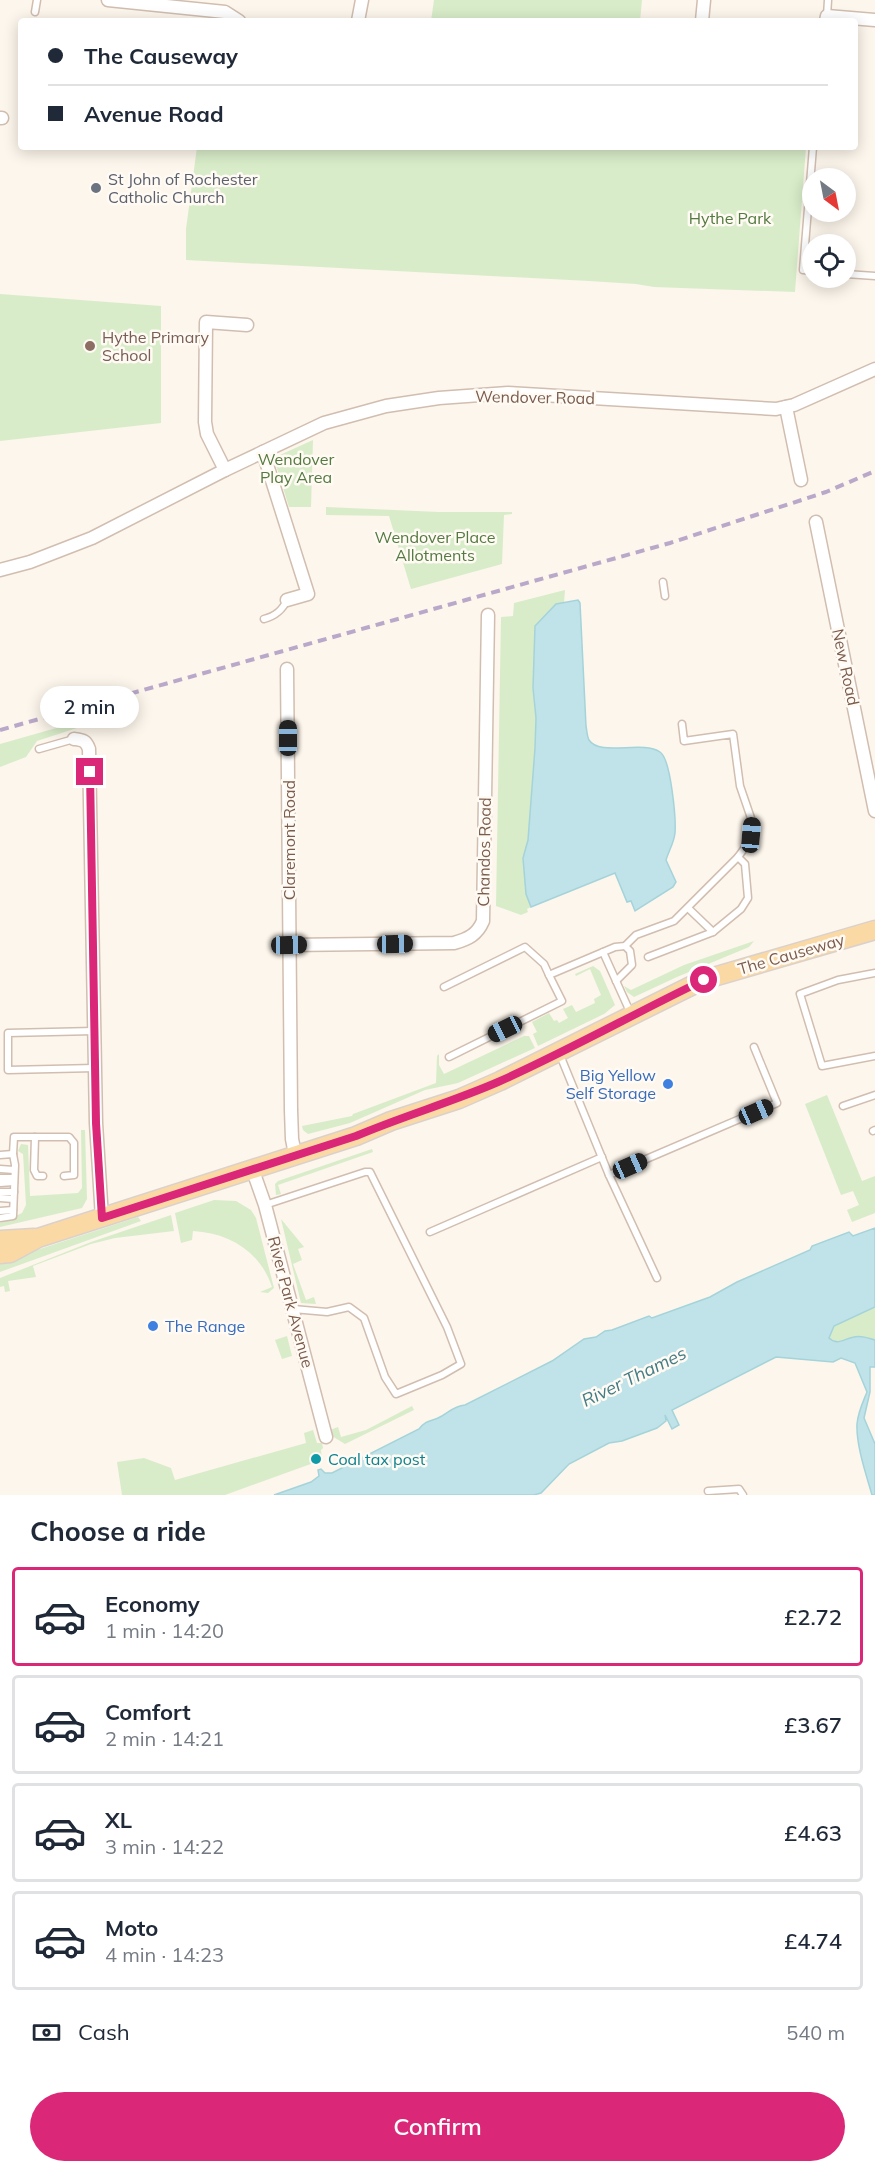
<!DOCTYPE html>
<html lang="en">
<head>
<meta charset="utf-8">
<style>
	:root { --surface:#fff; --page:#f6f6f7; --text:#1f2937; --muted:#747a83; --line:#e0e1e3; --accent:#db2777 }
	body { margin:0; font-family:Mulish,sans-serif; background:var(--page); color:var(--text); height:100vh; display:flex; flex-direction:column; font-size:22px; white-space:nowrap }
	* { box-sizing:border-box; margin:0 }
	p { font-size:20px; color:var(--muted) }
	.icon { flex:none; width:33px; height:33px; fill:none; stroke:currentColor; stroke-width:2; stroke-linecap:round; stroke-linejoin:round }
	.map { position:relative; height:1495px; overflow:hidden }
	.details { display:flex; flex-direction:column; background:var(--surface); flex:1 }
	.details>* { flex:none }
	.guide { position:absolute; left:18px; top:18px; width:840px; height:132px; border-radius:6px; box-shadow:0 3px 15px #0003; display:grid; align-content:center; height:132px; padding:0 30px; background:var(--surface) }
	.needle { width:39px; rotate:148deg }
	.fabs { position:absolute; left:802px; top:168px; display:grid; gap:12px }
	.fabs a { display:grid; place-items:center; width:54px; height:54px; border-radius:50%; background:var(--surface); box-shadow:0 3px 15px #0003; font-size:30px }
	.end { position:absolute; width:27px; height:27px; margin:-14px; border:8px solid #db2777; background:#fff; box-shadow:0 0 0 3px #fff }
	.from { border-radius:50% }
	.bubble { position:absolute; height:42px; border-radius:21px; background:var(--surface); box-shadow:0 3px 15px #0003; font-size:20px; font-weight:600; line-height:42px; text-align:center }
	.car { position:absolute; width:18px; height:36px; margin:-18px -9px; border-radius:8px; box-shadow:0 0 4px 2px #0007; background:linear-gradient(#222 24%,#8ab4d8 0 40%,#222 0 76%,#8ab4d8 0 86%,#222 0) }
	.guide b { display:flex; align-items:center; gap:21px; height:57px; font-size:22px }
	.guide b+b { border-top:2px solid var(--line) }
	.guide i { width:15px; height:15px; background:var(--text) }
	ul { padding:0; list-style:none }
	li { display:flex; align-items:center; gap:18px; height:99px; margin:0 12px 9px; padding:0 18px; border:3px solid var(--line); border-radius:6px }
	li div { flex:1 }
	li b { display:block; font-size:22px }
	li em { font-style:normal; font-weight:600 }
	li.current { border-color:var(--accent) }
	li>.icon { width:54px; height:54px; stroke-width:1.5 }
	h2 { padding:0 30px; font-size:27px; line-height:72px }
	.pay { display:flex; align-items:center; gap:15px; height:66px; padding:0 30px; font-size:22px }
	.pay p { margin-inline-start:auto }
	.action { display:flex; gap:12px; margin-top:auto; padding:12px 30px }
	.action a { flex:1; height:69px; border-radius:36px; background:var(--accent); color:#fff; font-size:24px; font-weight:600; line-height:69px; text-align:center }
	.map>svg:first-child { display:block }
</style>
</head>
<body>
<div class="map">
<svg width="875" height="1495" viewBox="0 0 875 1495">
	<rect width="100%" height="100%" fill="#fdf6ec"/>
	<g fill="#d8ecc9">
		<polygon points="434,0 642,0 640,21 431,21"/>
		<polygon points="197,147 806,147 795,292 654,287 636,284 589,281 186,260 186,229"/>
		<polygon points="0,294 161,306 161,423 0,441"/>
		<polygon points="313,440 311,507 289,507 276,465 280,455"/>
		<polygon points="326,507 439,512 512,512 512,514 504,515 502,564 411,589 389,516 326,515"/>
		<polygon points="565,590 564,603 556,604 536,626 535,630 533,688 536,718 535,748 528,840 523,858 531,907 527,909 528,912 521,915 496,906 501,617 513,616 514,603"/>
		<polygon points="92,722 88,727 80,727 37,741 26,757 0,767 0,744 74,723 76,725"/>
		<polygon points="754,941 749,947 677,977 634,997 627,992 624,986 631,990 684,965"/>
		<polygon points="593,966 600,971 615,1005 604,1014 538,1046 533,1034 537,1032 532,1022 549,1013 554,1021 557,1020 559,1023 568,1018 563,1009 572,1005 576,1012 595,1003 594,999 601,995 590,969 576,976 575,974"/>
		<polygon points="524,1036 529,1036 535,1048 458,1083 425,1090 350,1123 308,1134 303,1130 302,1126 352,1116 353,1114 436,1083 437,1056 439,1054 439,1065 444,1074"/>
		<polygon points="827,1095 862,1181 875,1176 875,1213 852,1222 847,1210 859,1205 853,1191 841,1195 805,1104"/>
		<polygon points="81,1130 85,1130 87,1199 82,1208 0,1227 0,1223 22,1213 26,1205 23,1154 18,1151 21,1144 28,1145 30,1196 78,1193 82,1188"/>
		<polygon points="372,1149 373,1152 278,1185 281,1194 276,1195 275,1184 278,1181"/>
		<path d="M214,1200L236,1201L251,1210L256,1218L274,1288L268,1293L260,1292L272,1287C260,1251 229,1233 193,1231L192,1240L181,1243L175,1213Z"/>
		<polygon points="171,1215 174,1231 115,1238 91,1244 33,1266 36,1277 8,1281 10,1291 5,1292 4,1286 0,1287 0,1278 91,1242"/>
		<polygon points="138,1217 141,1221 0,1272 0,1262"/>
		<polygon points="281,1219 304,1247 298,1249 302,1260 293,1264 306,1300 314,1297 316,1304 301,1303"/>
		<path d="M875,1307V1340C860,1336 852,1337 838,1342L829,1338L834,1326Z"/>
		<polygon points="287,1336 292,1356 282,1359 275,1340"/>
		<polygon points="412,1406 414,1410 345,1444 332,1436 330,1430 338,1427 341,1437 366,1430"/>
		<polygon points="313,1430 317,1443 322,1443 323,1448 321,1450 322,1459 319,1461 225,1495 122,1495 117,1462 144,1458 171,1468 175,1480 306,1443 304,1433"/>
	</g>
	<g fill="#bfe3e8" stroke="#a5d3da" stroke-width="1.5">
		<path d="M578,600L580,603L586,726C587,731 587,736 589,740C600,757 642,740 660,752C671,759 676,819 675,833C674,843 669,850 666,860L676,882L673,887L635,911L631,901L627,902L615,873L531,907L526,894L523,858L528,840L535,748L536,718L533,688L535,626L556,604Z"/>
		<path d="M875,1228V1307L834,1326L829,1338C838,1346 843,1339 854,1337C861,1335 868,1338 875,1340V1367H870V1392L864,1418L875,1444V1495H872C866,1474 856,1445 857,1424C858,1412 863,1402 867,1392L855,1363L841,1358L833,1362L776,1357L672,1410L679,1425L672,1429L665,1415L666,1421L657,1428L622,1441L609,1443L569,1464L541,1493L534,1495H274L311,1482L319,1476L318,1470L321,1469L325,1473H332L419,1429C427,1419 431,1422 440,1417C449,1412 454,1406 465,1405L552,1361L584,1339L596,1337L605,1331L612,1330L649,1316L652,1318L710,1297L737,1282L810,1250L812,1246L849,1232L853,1236Z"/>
	</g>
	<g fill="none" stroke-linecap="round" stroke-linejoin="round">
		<g stroke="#d1beb0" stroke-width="9">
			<g id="lane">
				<polyline points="35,12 37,0"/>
				<polyline points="827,16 828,0"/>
				<polyline points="813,271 803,270 813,147"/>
				<polyline points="846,274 875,276"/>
				<polyline points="663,582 665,596"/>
				<path d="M264,619C275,616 282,611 287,600"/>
				<polyline points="39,749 74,739"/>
				<polyline points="713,932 741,909 748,898 745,864 738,857"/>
				<polyline points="603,952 631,1014"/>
				<polyline points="648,957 713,932 688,908"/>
				<polyline points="875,973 838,980 800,994 822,1066 875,1056"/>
				<polyline points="616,981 632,965 630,951 625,946"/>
				<polyline points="444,987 525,947 544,964 549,975 615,947 625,946 636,935 674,921 738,857 746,846 751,835 752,821 740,786 733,734 684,741 682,724"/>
				<polyline points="94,1031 8,1033 8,1070 95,1068"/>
				<polyline points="560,1055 609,1175 657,1278"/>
				<polyline points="449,1057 562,1001 549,975"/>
				<polyline points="843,1106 875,1095"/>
				<polyline points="873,1131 875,1130"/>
				<polyline points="35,1137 34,1170 37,1176 43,1176"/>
				<polyline points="13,1154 14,1137 69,1137 74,1143 74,1175 64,1176"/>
				<polyline points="0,1155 13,1154 15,1165 13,1216 0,1218"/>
				<polyline points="0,1169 14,1170"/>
				<polyline points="609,1175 777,1103 754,1047"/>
				<polyline points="0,1178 14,1178"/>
				<polyline points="0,1183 14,1182"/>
				<polyline points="0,1192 14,1192"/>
				<polyline points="0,1198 13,1199"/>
				<polyline points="265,1205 365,1172 370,1172 447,1327 461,1364 442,1375 396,1394 385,1377 364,1318 349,1307 327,1312 293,1309"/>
				<polyline points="0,1211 13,1210"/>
				<polyline points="430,1232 602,1157"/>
				<polyline points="708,1491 739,1489 743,1495"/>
			</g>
		</g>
		<g stroke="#d1beb0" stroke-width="15">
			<g id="street">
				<polyline points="108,0 225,12 239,21"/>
				<polyline points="358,21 362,0"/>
				<polyline points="702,21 704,0"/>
				<polyline points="826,21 827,16 875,20"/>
				<polyline points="0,118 2,118"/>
				<polyline points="786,407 801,480"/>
				<polyline points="263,452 308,594 287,600"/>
				<polyline points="225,470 207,434 205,422 206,322 247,325"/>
				<polyline points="816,522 875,811"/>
				<polyline points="0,570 30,562 92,538 225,470 324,423 386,406 439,398 508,393 776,409 794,405 875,369"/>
				<polyline points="287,669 291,1110 292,1139 295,1154"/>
				<path d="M74,739C82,740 86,740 89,749L96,1123L102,1218"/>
				<path d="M289,945L454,943C468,939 477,935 483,921L488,615"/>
				<polyline points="252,1168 265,1205 326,1437"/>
			</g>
		</g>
		<g stroke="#dad1cd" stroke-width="21">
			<g id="primary">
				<polyline points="0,1240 34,1238"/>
				<polyline points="0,1254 10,1253 38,1238 356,1136 391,1121 459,1099 500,1081 703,980 875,930"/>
			</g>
		</g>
		<use href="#lane" stroke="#fff" stroke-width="6"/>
		<use href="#street" stroke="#fff" stroke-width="12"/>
		<use href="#primary" stroke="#fbd9a5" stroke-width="18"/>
		<polyline stroke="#b9a8c9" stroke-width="4" stroke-dasharray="9 6" stroke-linecap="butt" points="0,730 670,543 826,492 875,471"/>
	</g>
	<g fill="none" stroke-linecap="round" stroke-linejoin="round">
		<path stroke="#db2777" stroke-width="8" d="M90,772L96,1123L102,1218L356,1136C403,1116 452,1102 498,1082C568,1051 635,1013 704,980"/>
	</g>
	<circle fill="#6b7280" stroke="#fffaf3" stroke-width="2" cx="96" cy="188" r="6"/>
	<circle fill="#8d6e63" stroke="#fffaf3" stroke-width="2" cx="90" cy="346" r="6"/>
	<g fill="#3f7fe0" stroke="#fffaf3" stroke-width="2">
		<circle cx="668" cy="1084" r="6"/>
		<circle cx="153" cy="1326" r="6"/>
	</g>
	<circle fill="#0f9aa8" stroke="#fffaf3" stroke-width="2" cx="316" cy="1459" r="6"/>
	<g text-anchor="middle" stroke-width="5" stroke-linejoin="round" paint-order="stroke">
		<g font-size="16" fill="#5b616d" stroke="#fffaf3" text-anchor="start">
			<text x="108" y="185">St John of Rochester<tspan x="108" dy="18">Catholic Church</tspan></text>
		</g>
		<g font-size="16" fill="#537a41" stroke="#fffaf3">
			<text x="730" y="224">Hythe Park</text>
			<text x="296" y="465">Wendover<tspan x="296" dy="18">Play Area</tspan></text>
			<text x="435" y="543">Wendover Place<tspan x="435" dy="18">Allotments</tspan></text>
		</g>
		<g font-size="16" fill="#785e54" stroke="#fffaf3" text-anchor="start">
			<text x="102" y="343">Hythe Primary<tspan x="102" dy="18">School</tspan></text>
		</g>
		<g font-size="16" fill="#7a5c4d" stroke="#fffaf3">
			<text transform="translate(535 397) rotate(1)" y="6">Wendover Road</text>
			<text transform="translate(846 667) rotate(78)" y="6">New Road</text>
			<text transform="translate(289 840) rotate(-90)" y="6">Claremont Road</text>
			<text transform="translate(484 852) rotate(-89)" y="6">Chandos Road</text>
			<text transform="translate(791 954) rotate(-16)" y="6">The Causeway</text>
			<text transform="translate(291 1302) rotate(75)" y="6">River Park Avenue</text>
		</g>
		<g font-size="16" fill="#366cbe" stroke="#fffaf3" text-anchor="end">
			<text x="656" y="1081">Big Yellow<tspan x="656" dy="18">Self Storage</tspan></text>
			<text x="165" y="1332" text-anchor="start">The Range</text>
		</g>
		<g font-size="16" fill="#0d838f" stroke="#fffaf3" text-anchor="start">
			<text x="328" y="1465">Coal tax post</text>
		</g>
		<g font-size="18" font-style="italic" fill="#437c86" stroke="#fffaf3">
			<text transform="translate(634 1377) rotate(-26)" y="6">River Thames</text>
		</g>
	</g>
</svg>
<div class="fabs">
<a><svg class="needle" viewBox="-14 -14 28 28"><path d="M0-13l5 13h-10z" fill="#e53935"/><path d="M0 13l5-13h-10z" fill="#747a83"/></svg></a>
<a><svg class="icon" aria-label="locate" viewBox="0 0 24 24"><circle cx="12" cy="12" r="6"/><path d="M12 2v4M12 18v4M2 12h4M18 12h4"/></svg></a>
</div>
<i class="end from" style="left:704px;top:980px"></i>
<i class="end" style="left:90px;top:772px"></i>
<div class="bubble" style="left:40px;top:686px;width:99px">2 min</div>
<i class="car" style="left:288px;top:738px;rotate:0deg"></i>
<i class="car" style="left:751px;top:835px;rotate:5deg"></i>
<i class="car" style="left:395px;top:944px;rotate:89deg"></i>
<i class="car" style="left:289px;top:945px;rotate:89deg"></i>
<i class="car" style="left:505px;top:1029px;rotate:244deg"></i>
<i class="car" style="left:756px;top:1112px;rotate:66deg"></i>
<i class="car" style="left:630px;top:1166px;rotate:66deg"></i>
<div class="guide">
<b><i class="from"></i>The Causeway</b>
<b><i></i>Avenue Road</b>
</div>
</div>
<section class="details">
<h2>Choose a ride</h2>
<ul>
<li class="current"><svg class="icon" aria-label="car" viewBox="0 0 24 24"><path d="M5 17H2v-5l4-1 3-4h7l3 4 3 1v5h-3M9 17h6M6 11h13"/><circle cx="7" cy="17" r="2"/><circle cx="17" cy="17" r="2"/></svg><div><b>Economy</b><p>1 min · 14:20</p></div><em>£2.72</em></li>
<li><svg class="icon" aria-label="car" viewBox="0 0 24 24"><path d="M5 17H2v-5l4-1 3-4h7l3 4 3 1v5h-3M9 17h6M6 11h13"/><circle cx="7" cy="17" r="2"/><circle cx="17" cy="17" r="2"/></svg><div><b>Comfort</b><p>2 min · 14:21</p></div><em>£3.67</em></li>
<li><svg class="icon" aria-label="car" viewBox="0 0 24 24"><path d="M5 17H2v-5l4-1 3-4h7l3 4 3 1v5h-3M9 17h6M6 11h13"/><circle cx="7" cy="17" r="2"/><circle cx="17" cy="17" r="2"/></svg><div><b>XL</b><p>3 min · 14:22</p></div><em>£4.63</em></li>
<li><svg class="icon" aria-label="car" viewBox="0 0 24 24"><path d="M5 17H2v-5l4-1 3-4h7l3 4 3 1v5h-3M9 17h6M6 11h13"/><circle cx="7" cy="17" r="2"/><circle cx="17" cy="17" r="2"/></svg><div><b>Moto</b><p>4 min · 14:23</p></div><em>£4.74</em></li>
</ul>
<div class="pay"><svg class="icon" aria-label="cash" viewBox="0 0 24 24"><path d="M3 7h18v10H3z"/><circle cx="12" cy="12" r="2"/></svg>Cash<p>540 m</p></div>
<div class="action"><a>Confirm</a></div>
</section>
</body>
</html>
